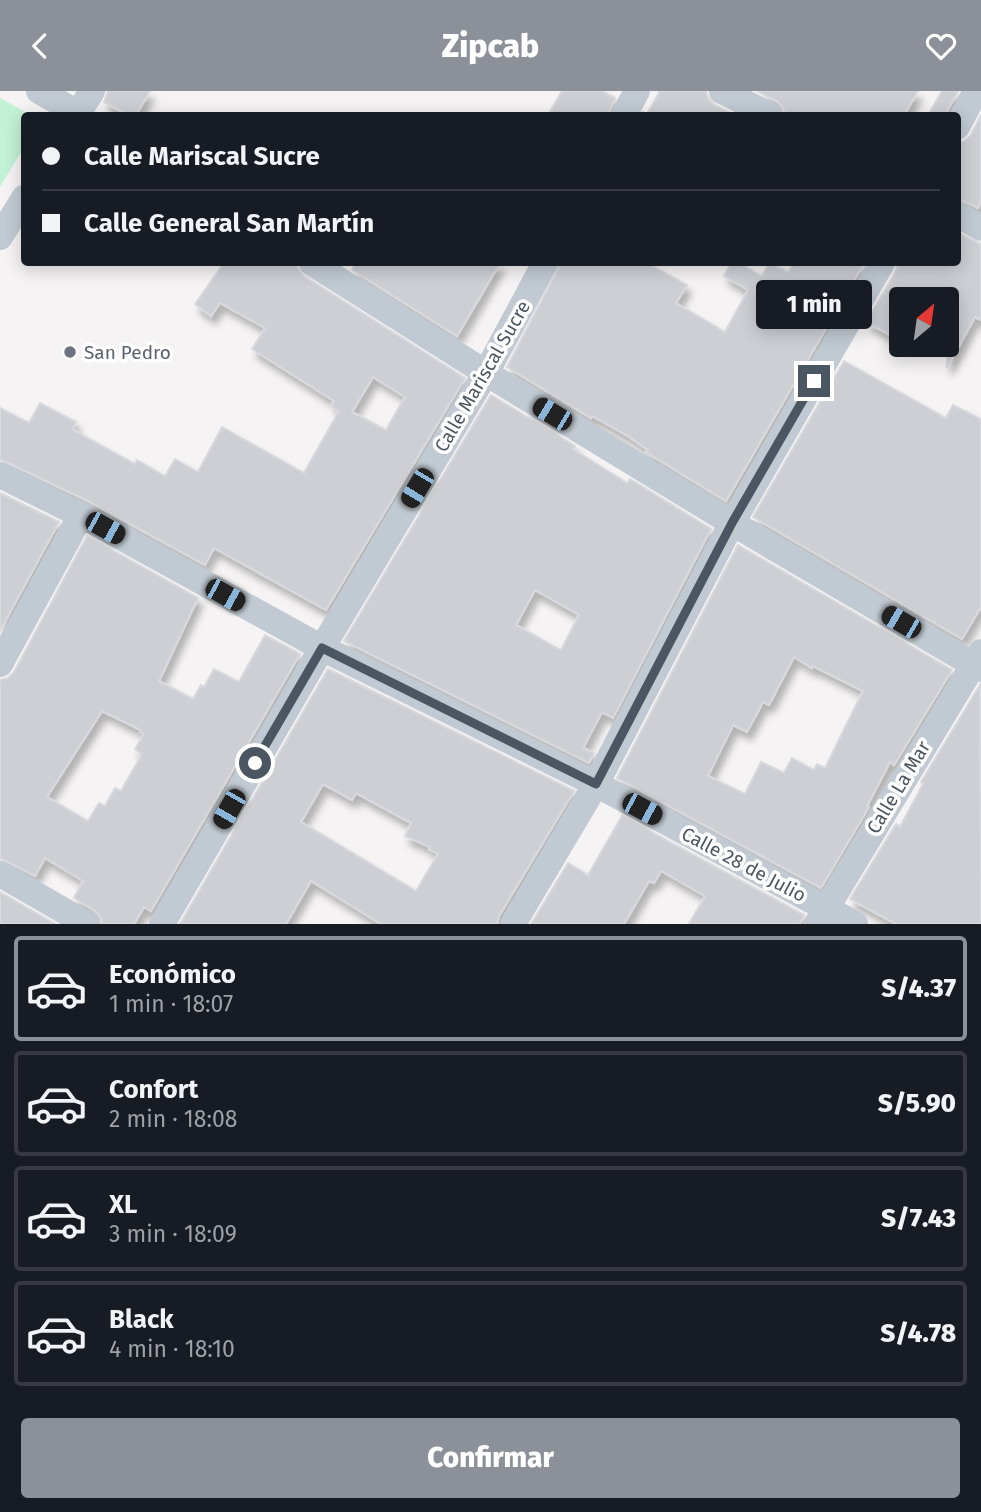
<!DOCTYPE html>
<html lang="es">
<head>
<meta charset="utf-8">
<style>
	:root { --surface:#171b24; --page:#242831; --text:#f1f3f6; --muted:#9ea1a6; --line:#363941; --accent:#8c9099 }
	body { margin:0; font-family:"Fira Sans",sans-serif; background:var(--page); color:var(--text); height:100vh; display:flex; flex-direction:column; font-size:26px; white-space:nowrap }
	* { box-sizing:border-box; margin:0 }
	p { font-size:23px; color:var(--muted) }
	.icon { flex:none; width:38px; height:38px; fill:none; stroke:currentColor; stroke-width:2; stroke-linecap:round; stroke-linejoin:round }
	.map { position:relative; height:833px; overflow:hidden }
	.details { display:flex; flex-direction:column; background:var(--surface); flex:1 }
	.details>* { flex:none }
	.guide { position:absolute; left:21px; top:21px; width:940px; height:154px; border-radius:7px; box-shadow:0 4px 18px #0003; display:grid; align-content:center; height:154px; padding:0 21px; background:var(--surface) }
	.needle { width:46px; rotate:29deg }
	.tools { position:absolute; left:889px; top:196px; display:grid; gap:14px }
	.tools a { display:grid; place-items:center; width:70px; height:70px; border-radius:7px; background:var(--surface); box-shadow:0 4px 18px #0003; font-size:35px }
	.end { position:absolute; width:32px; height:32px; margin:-16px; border:9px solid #4a5661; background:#fff; box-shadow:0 0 0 4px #fff }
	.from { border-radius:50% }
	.bubble { position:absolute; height:49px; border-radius:7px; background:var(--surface); box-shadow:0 4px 18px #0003; font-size:23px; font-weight:800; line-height:49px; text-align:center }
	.car { position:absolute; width:21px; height:42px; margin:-21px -10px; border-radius:9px; box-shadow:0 0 5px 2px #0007; background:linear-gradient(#222 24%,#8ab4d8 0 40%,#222 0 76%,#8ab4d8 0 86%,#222 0) }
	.guide b { display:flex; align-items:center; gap:24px; height:66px; font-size:26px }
	.guide b+b { border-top:2px solid var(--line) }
	.guide i { width:18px; height:18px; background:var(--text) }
	ul { padding:12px 0 0; list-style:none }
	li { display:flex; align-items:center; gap:21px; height:105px; margin:0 14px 10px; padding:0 7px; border:4px solid var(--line); border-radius:7px }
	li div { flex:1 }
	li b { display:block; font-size:26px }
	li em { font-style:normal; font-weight:800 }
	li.on { border-color:var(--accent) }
	li>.icon { width:63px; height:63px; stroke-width:1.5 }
	.cta { display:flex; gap:14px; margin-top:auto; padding:14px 21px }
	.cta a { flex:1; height:80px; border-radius:7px; background:var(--accent); color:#fff; font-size:28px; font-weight:800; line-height:80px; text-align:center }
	header { display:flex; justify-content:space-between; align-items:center; height:91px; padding:0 21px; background:var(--accent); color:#fff; font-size:32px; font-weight:800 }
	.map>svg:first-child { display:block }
</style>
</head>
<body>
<header><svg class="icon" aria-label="back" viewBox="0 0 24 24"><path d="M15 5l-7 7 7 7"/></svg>Zipcab<svg class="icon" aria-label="heart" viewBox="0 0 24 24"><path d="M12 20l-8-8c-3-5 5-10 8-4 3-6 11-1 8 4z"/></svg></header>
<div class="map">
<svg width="981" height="833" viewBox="0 0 981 833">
	<defs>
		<filter id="shadow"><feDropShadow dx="4.5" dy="8" stdDeviation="3.5" flood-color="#0004"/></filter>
	</defs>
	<rect width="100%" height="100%" fill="#f5f3f3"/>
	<polygon fill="#c3f1d5" points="0,7 31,24 24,24 24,56 0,96"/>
	<g fill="#cdcfd5" stroke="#d7d9de" stroke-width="2" fill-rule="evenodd" filter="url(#shadow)">
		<polygon points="108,0 150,0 136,24 128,24 104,11"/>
		<polygon points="562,0 602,0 615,7 608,24 548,24"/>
		<polygon points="660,0 706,0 708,8 714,14 735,24 642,24 643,21 647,23"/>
		<polygon points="757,0 918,0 904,24 785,24 783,16 777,10"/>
		<polygon points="942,0 958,0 945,24 928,24"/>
		<polygon points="981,24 981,111 978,117 957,107 957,52 965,50 971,44"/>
		<polygon points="957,141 981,153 981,229 975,226 947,277 947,208 901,208 901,250 866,231 896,180 898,172 957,172"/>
		<path d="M224,172H289L297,176L304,185L465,287L326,519L214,457L205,474L88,410L0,368V317L29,332L40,312L76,331L72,338L135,373L137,369L165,385L175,368L198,381L222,336L304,382L339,320L331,315L334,310L252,258L265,237L220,212L211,225L195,213ZM373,286L405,306L386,339L352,321Z"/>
		<polygon points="356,172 500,172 457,245 352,179"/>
		<polygon points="561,172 647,172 687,194 676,212 725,241 748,199 724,185 731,172 739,172 762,185 769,172 788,181 794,172 864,172 726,410 646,361 648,359 628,345 592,325 591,327 507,276"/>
		<polygon points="844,270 946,327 953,314 981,328 981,516 962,548 753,426"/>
		<path d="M491,304L575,355L573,358L627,392L630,388L711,438L613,627L602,621L583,657L594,662L589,672L344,550ZM535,499L579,524L561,559L516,534Z"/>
		<polygon points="0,402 59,431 0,540"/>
		<path d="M87,445L198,507L159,590L193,608L201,594L204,596L214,578L239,591L265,544L300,563L151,820L144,816L134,833H103L101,826L95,820L74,807L83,790L45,767L35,785L0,767V589L8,587L14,581ZM102,620L141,639L140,641L144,643L135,658L142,663L121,700L115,697L105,715L99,712L88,730L47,706Z"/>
		<path d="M738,454L952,579L894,674L890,671L867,715L869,716L821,797L617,687ZM794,566L812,577L813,575L863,600L825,677L817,673L814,679L792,667L784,682L761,671L745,703L708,685L733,634L747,641L763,611L769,614Z"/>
		<path d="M328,578L574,700L499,825L497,833H381L311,790L286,833H180ZM323,693L352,709L356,702L411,732L405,745L430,756L429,758L438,763L416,800L301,731Z"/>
		<polygon points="980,594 981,833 896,833 850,808 896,733 900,736 923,693 921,691"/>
		<polygon points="622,725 804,824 803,827 799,833 689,833 705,805 661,780 654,792 649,790 624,833 531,833 568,772 588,784"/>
		<polygon points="0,801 55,833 0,833"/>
	</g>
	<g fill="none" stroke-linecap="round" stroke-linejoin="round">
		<g stroke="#c1cad2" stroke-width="26">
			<polyline points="39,0 81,24"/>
			<polyline points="722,0 769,24"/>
			<polyline points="77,24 92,0"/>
			<polyline points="624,24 637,0"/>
			<polyline points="957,36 976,0"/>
			<polyline points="957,123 981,137"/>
			<polyline points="0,146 24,107"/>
			<polyline points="312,172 486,282 732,432 981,578"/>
			<polyline points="0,384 81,424 322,557 596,693 855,833"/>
			<polyline points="0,573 81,424"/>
			<polyline points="0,783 87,833"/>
			<polyline points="162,833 322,557 486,282 545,172"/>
			<polyline points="513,833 596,693 732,432 882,172"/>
			<polyline points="817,833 981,561"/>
		</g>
	</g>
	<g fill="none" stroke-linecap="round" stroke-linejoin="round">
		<polyline stroke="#4a5661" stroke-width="9" points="255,672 322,557 596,693 732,432 814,290"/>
	</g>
	<circle fill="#6b7280" stroke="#fff" stroke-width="2.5" cx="70" cy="261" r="7"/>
	<g text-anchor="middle" stroke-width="7" stroke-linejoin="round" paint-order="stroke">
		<g font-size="19" fill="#5b616d" stroke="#fff" text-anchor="start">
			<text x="84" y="268">San Pedro</text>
		</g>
		<g font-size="19" fill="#4a5661" stroke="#fff">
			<text transform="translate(482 285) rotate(-60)" y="7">Calle Mariscal Sucre</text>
			<text transform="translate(898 696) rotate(-59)" y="7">Calle La Mar</text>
			<text transform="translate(744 773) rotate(28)" y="7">Calle 28 de Julio</text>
		</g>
	</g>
</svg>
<div class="tools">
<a><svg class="needle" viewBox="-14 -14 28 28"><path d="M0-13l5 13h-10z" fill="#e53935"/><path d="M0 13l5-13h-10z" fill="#9ea1a6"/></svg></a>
</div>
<i class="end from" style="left:255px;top:672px"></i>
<i class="end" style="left:814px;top:290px"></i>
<div class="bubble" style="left:756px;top:189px;width:116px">1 min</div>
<i class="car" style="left:552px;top:323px;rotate:301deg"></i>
<i class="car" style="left:417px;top:397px;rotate:211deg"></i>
<i class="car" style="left:105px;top:437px;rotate:119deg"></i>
<i class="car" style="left:225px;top:504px;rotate:119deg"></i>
<i class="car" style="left:901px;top:531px;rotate:300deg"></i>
<i class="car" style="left:229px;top:718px;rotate:210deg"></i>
<i class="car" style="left:642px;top:718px;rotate:118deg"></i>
<div class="guide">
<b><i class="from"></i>Calle Mariscal Sucre</b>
<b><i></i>Calle General San Martín</b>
</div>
</div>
<section class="details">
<ul>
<li class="on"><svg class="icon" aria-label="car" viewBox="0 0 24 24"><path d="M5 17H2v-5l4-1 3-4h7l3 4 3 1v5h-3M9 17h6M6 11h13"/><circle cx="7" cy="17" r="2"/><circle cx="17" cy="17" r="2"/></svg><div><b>Económico</b><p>1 min · 18:07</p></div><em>S/4.37</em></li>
<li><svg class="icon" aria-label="car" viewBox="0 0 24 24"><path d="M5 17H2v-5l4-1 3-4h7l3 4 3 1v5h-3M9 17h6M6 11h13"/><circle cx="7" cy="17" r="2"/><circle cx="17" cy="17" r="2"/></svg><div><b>Confort</b><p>2 min · 18:08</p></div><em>S/5.90</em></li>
<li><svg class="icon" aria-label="car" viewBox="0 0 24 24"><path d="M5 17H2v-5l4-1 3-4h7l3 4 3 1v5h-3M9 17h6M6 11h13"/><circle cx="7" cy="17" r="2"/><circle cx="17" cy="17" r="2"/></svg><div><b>XL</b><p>3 min · 18:09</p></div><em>S/7.43</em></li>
<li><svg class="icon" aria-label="car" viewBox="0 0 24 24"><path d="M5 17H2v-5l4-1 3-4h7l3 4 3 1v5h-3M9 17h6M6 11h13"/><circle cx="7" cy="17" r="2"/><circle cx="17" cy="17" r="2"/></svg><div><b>Black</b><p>4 min · 18:10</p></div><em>S/4.78</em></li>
</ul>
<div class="cta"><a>Confirmar</a></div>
</section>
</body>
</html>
